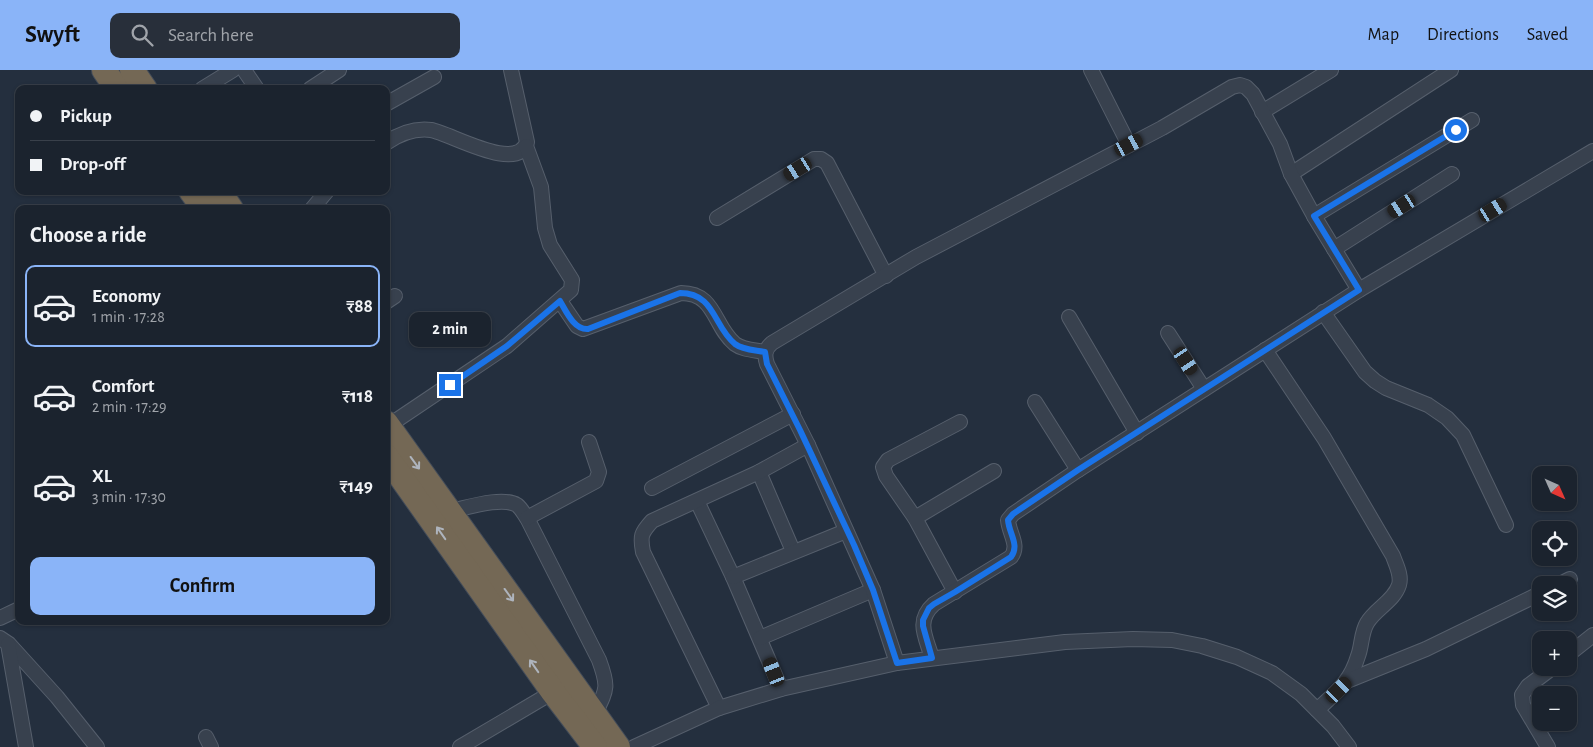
<!DOCTYPE html>
<html lang="en">
<head>
<meta charset="utf-8">
<style>
	:root { --surface:#1b232e; --page:#282f3a; --text:#f1f3f6; --muted:#a0a4aa; --line:#39404a; --accent:#8ab4f8 }
	body { margin:0; font-family:"Alegreya Sans",sans-serif; background:var(--page); color:var(--text); height:100vh; display:flex; flex-direction:column; font-size:19px; white-space:nowrap }
	* { box-sizing:border-box; margin:0 }
	p { font-size:16px; color:var(--muted) }
	.icon { flex:none; width:28px; height:28px; fill:none; stroke:currentColor; stroke-width:2; stroke-linecap:round; stroke-linejoin:round }
	.map { position:relative; flex:1; overflow:hidden }
	.sheet { position:absolute; left:15px; top:135px; width:375px; height:420px; display:flex; flex-direction:column; background:var(--surface); border-radius:10px; box-shadow:0 1px 4px #0004,0 0 0 1px var(--line) }
	.sheet>* { flex:none }
	.banner { position:absolute; left:15px; top:15px; width:375px; height:110px; border-radius:10px; box-shadow:0 1px 4px #0004,0 0 0 1px var(--line); display:grid; align-content:center; height:110px; padding:0 15px; background:var(--surface) }
	.needle { width:32px; rotate:135deg }
	.tools { position:absolute; left:1532px; top:396px; display:grid; gap:10px }
	.tools a { display:grid; place-items:center; width:45px; height:45px; border-radius:10px; background:var(--surface); box-shadow:0 1px 4px #0004,0 0 0 1px var(--line); font-size:25px }
	.end { position:absolute; width:22px; height:22px; margin:-11px; border:6px solid #1a73e8; background:#fff; box-shadow:0 0 0 2px #fff }
	.from { border-radius:50% }
	.bubble { position:absolute; height:35px; border-radius:10px; background:var(--surface); box-shadow:0 1px 4px #0004,0 0 0 1px var(--line); font-size:16px; font-weight:700; line-height:35px; text-align:center }
	.car { position:absolute; width:15px; height:30px; margin:-15px -8px; border-radius:6px; box-shadow:0 0 4px 1px #0007; background:linear-gradient(#222 24%,#8ab4d8 0 40%,#222 0 76%,#8ab4d8 0 86%,#222 0) }
	.banner b { display:flex; align-items:center; gap:18px; height:48px; font-size:19px }
	.banner b+b { border-top:1px solid var(--line) }
	.banner i { width:12px; height:12px; background:var(--text) }
	ul { padding:0; list-style:none }
	li { display:flex; align-items:center; gap:15px; height:82px; margin:0 10px 8px; padding:0 5px; border:2px solid transparent; border-radius:10px }
	li div { flex:1 }
	li b { display:block; font-size:19px }
	li em { font-style:normal; font-weight:700 }
	li.on { border-color:var(--accent) }
	li>.icon { width:45px; height:45px; stroke-width:1.5 }
	h2 { padding:0 15px; font-size:22px; line-height:60px }
	.cta { display:flex; gap:10px; margin-top:auto; padding:10px 15px }
	.cta a { flex:1; height:58px; border-radius:10px; background:var(--accent); color:#111; font-size:20px; font-weight:700; line-height:58px; text-align:center }
	header { display:flex; align-items:center; gap:30px; box-sizing:border-box; height:70px; padding:0 25px; background:var(--accent); color:#111 }
	header strong { font-size:24px }
	nav { display:flex; gap:28px; margin-inline-start:auto; font-size:18px }
	.search { width:350px; height:45px; background:var(--page); display:flex; align-items:center; gap:12px; box-sizing:border-box; padding:0 18px; border-radius:10px; color:var(--muted); font-size:19px }
	.map>svg:first-child { display:block }
</style>
</head>
<body>
<header>
<strong>Swyft</strong>
<div class="search"><svg class="icon" aria-label="search" viewBox="0 0 24 24"><circle cx="10" cy="10" r="6"/><path d="M15 15l6 6"/></svg>Search here</div>
<nav><a>Map</a><a>Directions</a><a>Saved</a></nav>
</header>
<div class="map">
<svg width="1593" height="677" viewBox="0 0 1593 677">
	<rect width="100%" height="100%" fill="#242f3e"/>
	<g fill="none" stroke-linecap="round" stroke-linejoin="round">
		<g stroke="#565f6c" stroke-width="16">
			<g id="street">
				<polyline points="244,0 257,19"/>
				<polyline points="1091,0 1129,75"/>
				<polyline points="202,19 233,0"/>
				<polyline points="310,19 339,0"/>
				<polyline points="386,34 434,7"/>
				<polyline points="1262,42 1331,0"/>
				<path d="M386,73C399,64 415,58 431,60C450,63 518,104 527,72L511,0"/>
				<polyline points="1291,104 1451,0"/>
				<polyline points="312,139 327,121"/>
				<polyline points="1314,146 1472,50"/>
				<polyline points="717,148 814,89 821,89 827,93 886,206"/>
				<polyline points="1334,179 1452,104"/>
				<path d="M560,231L577,256L583,259L681,223C716,223 713,256 735,274C743,280 755,280 765,282"/>
				<polyline points="386,232 395,226"/>
				<polyline points="1323,242 1365,302 1375,311 1386,318 1428,335 1447,348 1463,365 1506,455"/>
				<polyline points="1069,247 1137,363"/>
				<polyline points="1168,263 1204,319"/>
				<path d="M1265,280L1324,368L1393,486C1396,495 1402,505 1399,515C1394,531 1375,539 1367,553C1361,563 1362,576 1358,586C1350,613 1336,622 1317,640"/>
				<polyline points="1035,332 1078,400"/>
				<polyline points="388,356 507,276 571,220 572,210 550,175 545,158 541,117 526,76"/>
				<polyline points="759,402 793,481"/>
				<polyline points="652,418 793,344"/>
				<polyline points="697,431 733,507 781,619"/>
				<path d="M450,441C466,438 502,426 517,435C521,438 524,444 527,448L599,590C609,617 607,619 595,644"/>
				<polyline points="527,448 596,411 599,402 589,372"/>
				<polyline points="915,448 994,401"/>
				<polyline points="733,507 846,461"/>
				<polyline points="1558,515 1570,509"/>
				<polyline points="955,522 915,448 886,406 883,397 888,390 960,352"/>
				<polyline points="0,548 19,539"/>
				<polyline points="0,568 9,574 57,627 97,677"/>
				<polyline points="760,568 873,520"/>
				<polyline points="8,574 26,677"/>
				<polyline points="1569,584 1593,565"/>
				<path d="M932,588C926,567 915,551 934,534L1011,487C1020,475 1009,464 1008,450L1013,444L1078,400L1359,220L1593,81"/>
				<path d="M897,593L873,520L808,375L767,294C764,285 765,279 772,273L916,187L1162,58L1232,17L1240,15L1246,17L1253,24L1280,74L1291,104L1314,146L1359,220"/>
				<polyline points="1347,611 1426,579 1541,523"/>
				<path d="M719,638L643,482C640,466 641,463 652,451L759,402L808,375"/>
				<polyline points="206,667 211,677"/>
				<polyline points="460,677 553,622"/>
				<polyline points="634,677 719,638 781,619 897,593 1065,572 1133,569 1172,570 1202,576 1237,587 1272,603 1301,624 1333,656 1349,677"/>
				<polyline points="1548,677 1523,635 1522,625 1528,616 1552,598"/>
			</g>
		</g>
		<g stroke="#434c59" stroke-width="26">
			<g id="highway">
				<polyline points="104,0 117,19"/>
				<polyline points="132,0 145,19"/>
				<polyline points="191,121 204,139"/>
				<polyline points="219,121 231,139"/>
				<polyline points="386,353 618,677"/>
				<polyline points="386,386 553,622 595,677"/>
			</g>
		</g>
		<use href="#street" stroke="#38414e" stroke-width="14"/>
		<use href="#highway" stroke="#746855" stroke-width="24"/>
	</g>
	<defs><path id="oneway-shaft" d="M-6 0H5M1.5-3L5.5 0L1.5 3" fill="none" stroke-width="1.6" stroke-linecap="round" stroke-linejoin="round" transform="scale(1.25)"/></defs>
	<g stroke="#aeb4bd">
		<use href="#oneway-shaft" transform="translate(415 393) rotate(54)"/>
		<use href="#oneway-shaft" transform="translate(441 463) rotate(-125)"/>
		<use href="#oneway-shaft" transform="translate(509 525) rotate(54)"/>
		<use href="#oneway-shaft" transform="translate(534 596) rotate(-125)"/>
	</g>
	<g fill="none" stroke-linecap="round" stroke-linejoin="round">
		<path stroke="#1a73e8" stroke-width="6" d="M450,315L507,276L560,231C566,241 574,260 588,259L680,223C715,223 713,256 735,274C743,280 755,280 765,282L767,294L800,360L854,475L873,520L897,593L932,588L923,556V550L929,538L934,534L955,522L1011,487C1020,475 1009,464 1008,450L1013,444L1078,400L1359,220L1314,146L1456,60"/>
	</g>
</svg>
<div class="tools">
<a><svg class="needle" viewBox="-14 -14 28 28"><path d="M0-13l5 13h-10z" fill="#e53935"/><path d="M0 13l5-13h-10z" fill="#a0a4aa"/></svg></a>
<a><svg class="icon" aria-label="locate" viewBox="0 0 24 24"><circle cx="12" cy="12" r="6"/><path d="M12 2v4M12 18v4M2 12h4M18 12h4"/></svg></a>
<a><svg class="icon" aria-label="layers" viewBox="0 0 24 24"><path d="M12 4l9 5-9 5-9-5zM3 14l9 5 9-5"/></svg></a>
<a>+</a>
<a>−</a>
</div>
<i class="end from" style="left:1456px;top:60px"></i>
<i class="end" style="left:450px;top:315px"></i>
<div class="bubble" style="left:409px;top:242px;width:82px">2 min</div>
<i class="car" style="left:1129px;top:75px;rotate:62deg"></i>
<i class="car" style="left:798px;top:99px;rotate:239deg"></i>
<i class="car" style="left:1402px;top:136px;rotate:238deg"></i>
<i class="car" style="left:1493px;top:140px;rotate:59deg"></i>
<i class="car" style="left:1186px;top:291px;rotate:147deg"></i>
<i class="car" style="left:774px;top:602px;rotate:338deg"></i>
<i class="car" style="left:1339px;top:620px;rotate:45deg"></i>
<div class="banner">
<b><i class="from"></i>Pickup</b>
<b><i></i>Drop-off</b>
</div>
<section class="sheet">
<h2>Choose a ride</h2>
<ul>
<li class="on"><svg class="icon" aria-label="car" viewBox="0 0 24 24"><path d="M5 17H2v-5l4-1 3-4h7l3 4 3 1v5h-3M9 17h6M6 11h13"/><circle cx="7" cy="17" r="2"/><circle cx="17" cy="17" r="2"/></svg><div><b>Economy</b><p>1 min · 17:28</p></div><em>₹88</em></li>
<li><svg class="icon" aria-label="car" viewBox="0 0 24 24"><path d="M5 17H2v-5l4-1 3-4h7l3 4 3 1v5h-3M9 17h6M6 11h13"/><circle cx="7" cy="17" r="2"/><circle cx="17" cy="17" r="2"/></svg><div><b>Comfort</b><p>2 min · 17:29</p></div><em>₹118</em></li>
<li><svg class="icon" aria-label="car" viewBox="0 0 24 24"><path d="M5 17H2v-5l4-1 3-4h7l3 4 3 1v5h-3M9 17h6M6 11h13"/><circle cx="7" cy="17" r="2"/><circle cx="17" cy="17" r="2"/></svg><div><b>XL</b><p>3 min · 17:30</p></div><em>₹149</em></li>
</ul>
<div class="cta"><a>Confirm</a></div>
</section>
</div>
</body>
</html>
